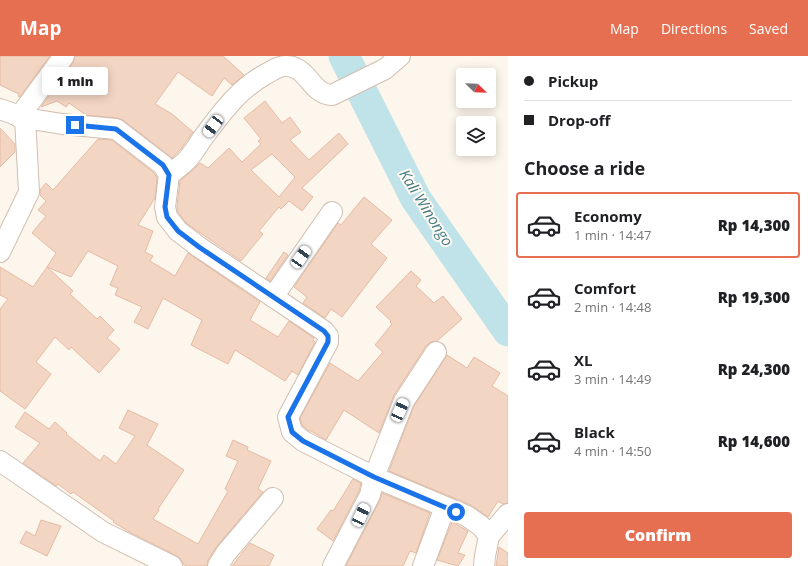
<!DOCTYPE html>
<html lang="en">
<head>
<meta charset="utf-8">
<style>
	:root { --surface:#fff; --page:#f2f2f2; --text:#202124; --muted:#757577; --line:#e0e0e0; --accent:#e76f51 }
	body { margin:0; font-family:"Open Sans",sans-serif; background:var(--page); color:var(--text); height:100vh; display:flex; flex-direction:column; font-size:15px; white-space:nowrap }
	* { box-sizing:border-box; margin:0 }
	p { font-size:13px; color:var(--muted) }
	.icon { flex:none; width:22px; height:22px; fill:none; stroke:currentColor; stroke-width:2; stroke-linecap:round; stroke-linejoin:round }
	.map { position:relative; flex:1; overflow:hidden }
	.side { display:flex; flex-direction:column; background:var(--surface); width:300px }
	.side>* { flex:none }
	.top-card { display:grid; align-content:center; height:88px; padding:0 16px; background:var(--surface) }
	.needle { width:26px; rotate:113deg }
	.buttons { position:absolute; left:456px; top:12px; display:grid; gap:8px }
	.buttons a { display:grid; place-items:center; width:40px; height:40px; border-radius:4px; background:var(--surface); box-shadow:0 2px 10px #0003; font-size:20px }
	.end { position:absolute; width:18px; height:18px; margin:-9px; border:5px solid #1a73e8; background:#fff; box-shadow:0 0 0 2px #fff }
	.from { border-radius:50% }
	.bubble { position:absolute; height:28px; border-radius:4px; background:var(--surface); box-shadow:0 2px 10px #0003; font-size:13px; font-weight:800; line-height:28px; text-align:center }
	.car { position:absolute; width:12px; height:24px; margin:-12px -6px; border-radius:5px; box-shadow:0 0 3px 1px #0007; background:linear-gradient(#fff 24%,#345 0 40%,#fff 0 76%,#345 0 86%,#fff 0) }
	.top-card b { display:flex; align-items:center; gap:14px; height:38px; font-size:15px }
	.top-card b+b { border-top:1px solid var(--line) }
	.top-card i { width:10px; height:10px; background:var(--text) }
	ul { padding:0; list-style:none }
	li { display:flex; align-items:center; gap:12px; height:66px; margin:0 8px 6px; padding:0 8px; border:2px solid transparent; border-radius:4px }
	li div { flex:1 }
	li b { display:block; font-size:15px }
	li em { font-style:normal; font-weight:800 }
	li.on { border-color:var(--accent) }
	li>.icon { width:36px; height:36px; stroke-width:1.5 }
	h2 { padding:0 16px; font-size:18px; line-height:48px }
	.cta { display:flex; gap:8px; margin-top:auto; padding:8px 16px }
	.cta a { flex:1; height:46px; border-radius:4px; background:var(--accent); color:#fff; font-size:16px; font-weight:800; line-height:46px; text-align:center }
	header { display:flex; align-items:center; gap:24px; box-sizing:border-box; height:56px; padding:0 20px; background:var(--accent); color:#fff }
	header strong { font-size:19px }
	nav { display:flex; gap:22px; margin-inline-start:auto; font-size:14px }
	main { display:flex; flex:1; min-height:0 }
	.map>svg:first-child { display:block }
</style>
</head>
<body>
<header>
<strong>Map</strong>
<nav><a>Map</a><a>Directions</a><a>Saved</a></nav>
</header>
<main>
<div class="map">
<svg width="508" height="510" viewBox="0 0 508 510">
	<rect width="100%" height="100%" fill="#fdf6ec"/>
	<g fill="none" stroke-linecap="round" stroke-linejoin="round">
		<polyline stroke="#bfe3e8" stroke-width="31" points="344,0 416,143 508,275"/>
	</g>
	<g fill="#f3d5c3" stroke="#e6bba3" fill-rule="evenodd">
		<polygon points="0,0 50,0 20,41 18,40 19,38 0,29"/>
		<polygon points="75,0 223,0 244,19 232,29 224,22 212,40 178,16 155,48 172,58 193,76 181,93 172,102 123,64 117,62 86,59 69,47 66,51 57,45 41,51 73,7"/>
		<path d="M265,45L282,67L290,61L301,76L290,84L309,104L339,77L348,88L302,132L313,141L302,155L289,145L281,153L279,151L259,175L263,178L241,205L186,167L178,156L177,151L180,125L200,107L208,112L229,92L242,106L261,88L258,85L261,83L244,62ZM272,98L295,121L279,141L251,114Z"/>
		<polygon points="0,72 15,88 15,96 0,111"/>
		<polygon points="98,83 112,84 154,117 157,122 155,142 138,169 153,175 145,196 153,200 150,205 175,220 188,197 260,246 250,264 278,281 289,265 314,282 313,284 315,286 298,319 292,315 285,325 235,294 228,308 191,289 202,264 163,242 148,273 134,266 142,251 115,239 118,232 110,229 118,210 88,195 71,221 47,211 56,197 32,177 46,160 38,154 46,145 40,139 40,134 46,127 53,134"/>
		<polygon points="364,141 392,164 371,188 387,202 342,261 331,253 325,262 303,247 307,241 294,231 338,167 341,169"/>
		<polygon points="284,196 288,199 270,225 266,222"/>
		<polygon points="0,211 33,231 47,211 73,235 70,238 97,263 100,260 114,274 107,282 120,293 99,317 71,291 69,294 55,281 36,306 51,318 25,353 0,335 0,253 8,243 0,239"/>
		<polygon points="411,215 421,224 416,230 434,247 443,240 462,263 437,285 431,286 426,290 394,339 379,377 344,354 326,384 311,375 309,375 302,369 300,362 330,307 358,325 383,296 375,289 392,268 390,266 391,265 376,251"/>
		<polygon points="447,299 467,312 474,301 500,317 492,330 508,340 508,447 503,448 498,445 488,461 471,449 389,415 414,350"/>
		<polygon points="128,354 158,368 147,389 184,414 158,453 159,454 153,463 198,488 228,435 225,433 238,405 226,400 233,384 248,391 247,394 271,405 258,433 263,436 217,490 208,504 207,510 186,510 183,508 181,503 177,500 131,477 113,466 114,465 73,436 71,438 58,428 56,430 23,407 40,387 15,371 25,356 49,373 55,366 67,377 66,378 100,405 104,399 116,408 135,380 119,372"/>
		<polygon points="353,423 361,427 359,435 333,485 317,473 331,454 333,455"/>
		<polygon points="382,437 430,457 416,497 410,495 403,510 346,510 380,444"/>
		<polygon points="41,464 61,470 47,500 20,487 26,475 35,480"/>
		<polygon points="452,466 468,475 458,497 465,499 458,510 437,504"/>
		<polygon points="250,487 274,499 269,510 232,510"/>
		<polygon points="499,491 508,497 508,510 496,510"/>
	</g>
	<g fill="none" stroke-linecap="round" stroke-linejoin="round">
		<g stroke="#d1beb0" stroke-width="22">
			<g id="minor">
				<polyline points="0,53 25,62 62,68 116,73 163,109 169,119 165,151 167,161 178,175 199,191 324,275 328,280 328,286 288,361 292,376 303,385 374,421 467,460 481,470 489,480 485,500 484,510"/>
				<polyline points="19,61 64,0"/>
				<path d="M169,119C174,114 181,110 186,105C192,99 197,91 202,83C222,57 237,34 266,18C272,15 278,10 285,10C308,9 311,39 332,39L385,13L400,0"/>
				<polyline points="0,196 29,136 25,62"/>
				<polyline points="273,241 332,156"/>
				<polyline points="0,405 103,476 172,510"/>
				<polyline points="489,480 508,458"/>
				<polyline points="218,510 226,497 273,442"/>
				<polyline points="333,510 370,439 374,421 404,345 436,296"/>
				<polyline points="423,510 445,451"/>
			</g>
		</g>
		<use href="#minor" stroke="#fff" stroke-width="20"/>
	</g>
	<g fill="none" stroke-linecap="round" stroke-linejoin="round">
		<polyline stroke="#1a73e8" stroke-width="5" points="75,69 116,73 163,109 169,119 165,151 167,161 178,175 199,191 324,275 328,280 328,286 288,361 292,376 303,385 374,421 456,456"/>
	</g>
	<g text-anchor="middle" stroke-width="4" stroke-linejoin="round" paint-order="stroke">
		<g font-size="15" font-style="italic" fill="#437c86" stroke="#fffaf3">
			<text transform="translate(426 152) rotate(58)" y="5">Kali Winongo</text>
		</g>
	</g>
</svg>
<div class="buttons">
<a><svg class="needle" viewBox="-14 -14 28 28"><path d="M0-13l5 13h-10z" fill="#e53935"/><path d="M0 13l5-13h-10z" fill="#757577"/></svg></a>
<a><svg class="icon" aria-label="layers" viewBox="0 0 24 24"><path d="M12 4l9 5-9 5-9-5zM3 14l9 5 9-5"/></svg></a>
</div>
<i class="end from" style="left:456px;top:456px"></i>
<i class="end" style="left:75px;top:69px"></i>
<div class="bubble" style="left:42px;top:11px;width:66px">1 min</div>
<i class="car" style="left:213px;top:70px;rotate:217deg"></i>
<i class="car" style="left:301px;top:201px;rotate:35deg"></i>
<i class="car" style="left:400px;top:354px;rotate:24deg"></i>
<i class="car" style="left:361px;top:459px;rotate:25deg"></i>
</div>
<section class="side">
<div class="top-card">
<b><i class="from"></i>Pickup</b>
<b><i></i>Drop-off</b>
</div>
<h2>Choose a ride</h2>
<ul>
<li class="on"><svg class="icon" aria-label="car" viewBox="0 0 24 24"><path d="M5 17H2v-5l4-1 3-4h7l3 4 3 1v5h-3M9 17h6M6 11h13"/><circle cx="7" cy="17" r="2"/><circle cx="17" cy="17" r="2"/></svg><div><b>Economy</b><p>1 min · 14:47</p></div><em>Rp 14,300</em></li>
<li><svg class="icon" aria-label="car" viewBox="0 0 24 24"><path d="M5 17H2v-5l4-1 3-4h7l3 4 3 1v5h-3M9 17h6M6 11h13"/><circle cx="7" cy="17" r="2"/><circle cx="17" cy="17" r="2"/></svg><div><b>Comfort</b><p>2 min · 14:48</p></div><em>Rp 19,300</em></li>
<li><svg class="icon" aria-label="car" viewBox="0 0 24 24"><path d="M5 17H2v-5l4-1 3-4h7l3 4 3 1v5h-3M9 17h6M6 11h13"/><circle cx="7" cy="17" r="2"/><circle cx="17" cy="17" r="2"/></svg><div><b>XL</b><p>3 min · 14:49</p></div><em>Rp 24,300</em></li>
<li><svg class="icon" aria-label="car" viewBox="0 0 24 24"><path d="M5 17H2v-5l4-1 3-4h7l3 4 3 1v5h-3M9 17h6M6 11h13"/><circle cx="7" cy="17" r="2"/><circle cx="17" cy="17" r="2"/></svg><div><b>Black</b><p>4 min · 14:50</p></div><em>Rp 14,600</em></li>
</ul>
<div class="cta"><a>Confirm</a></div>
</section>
</main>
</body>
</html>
